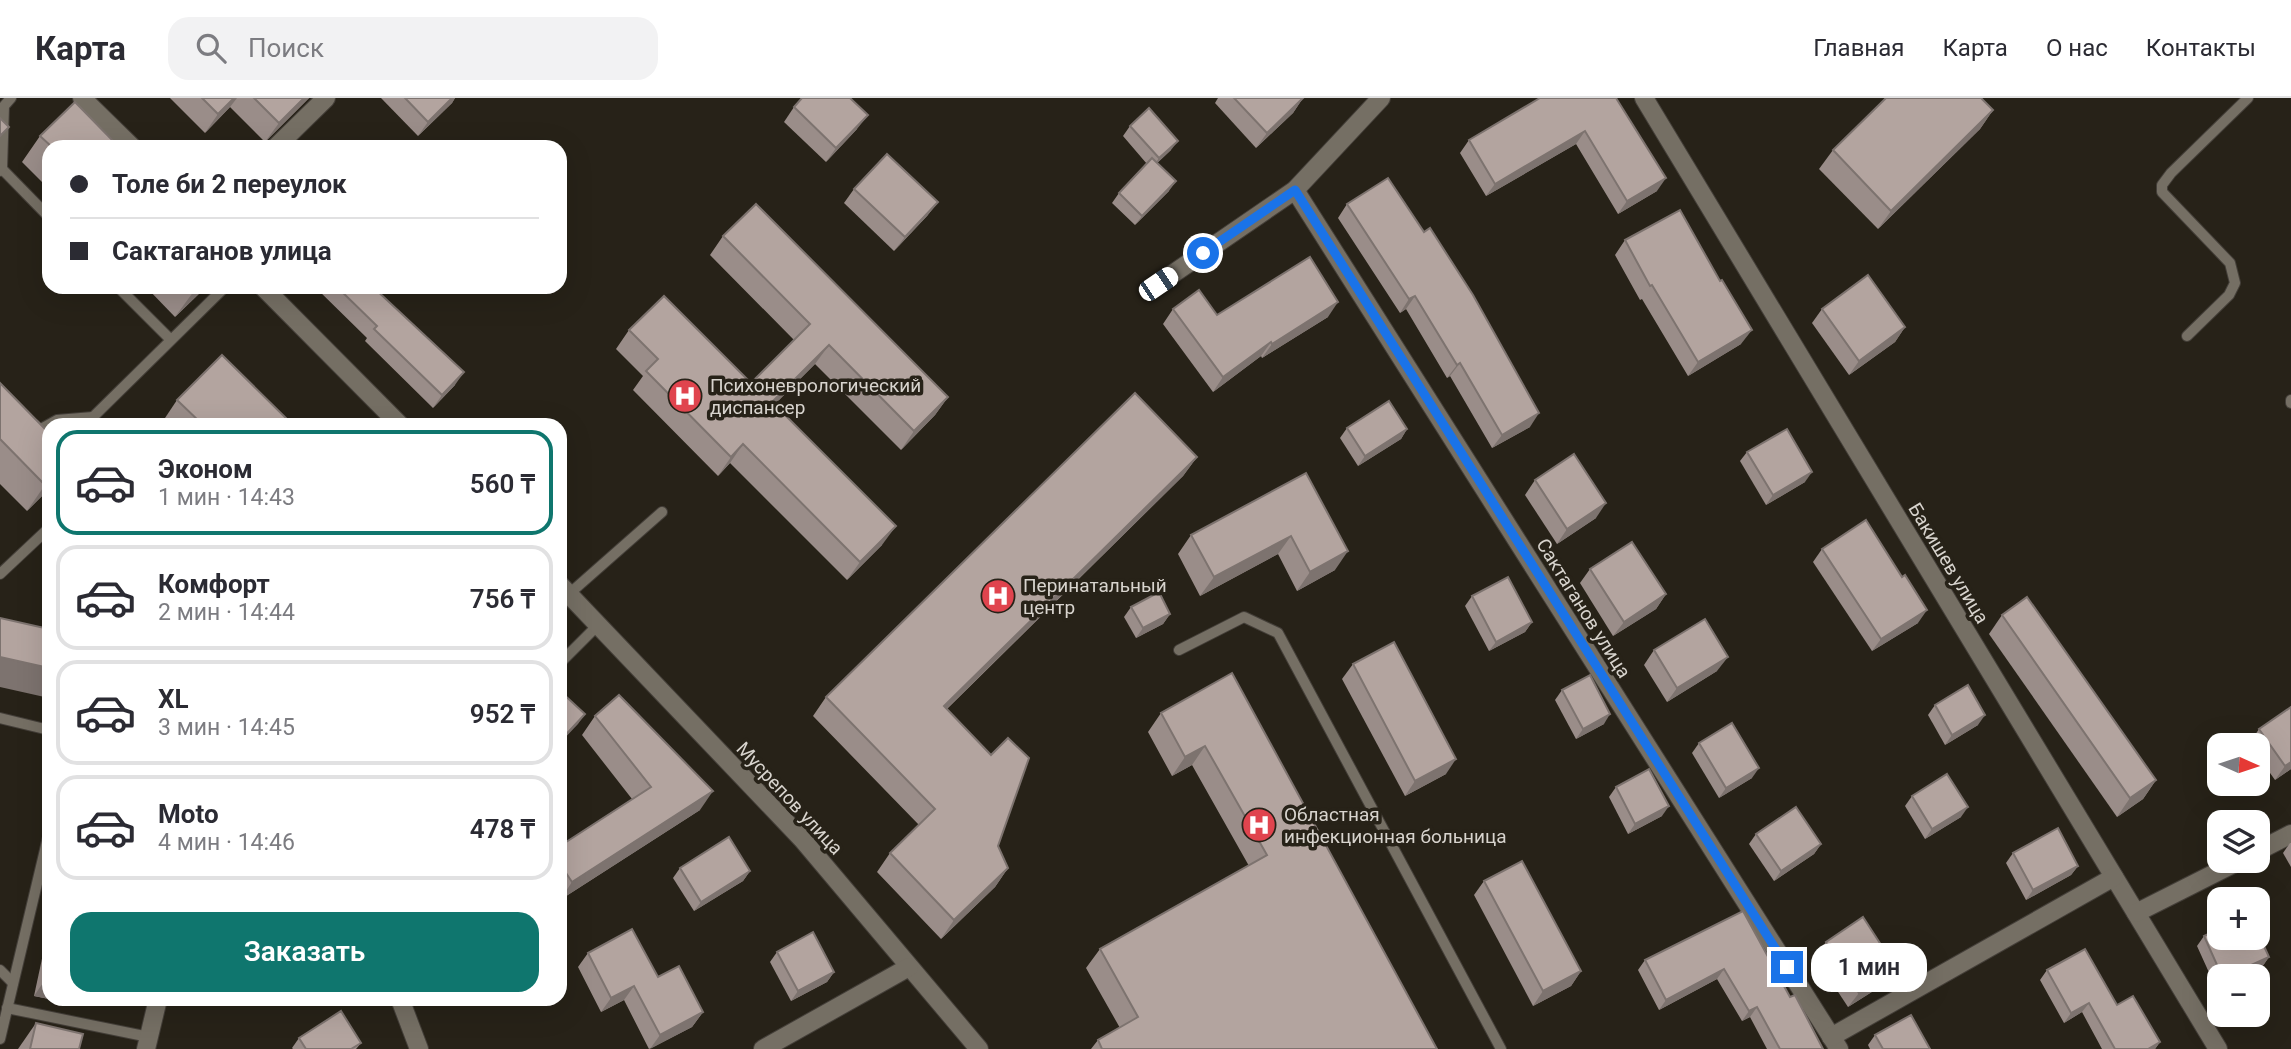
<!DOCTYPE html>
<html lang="ru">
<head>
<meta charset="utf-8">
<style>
	:root { --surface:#fff; --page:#f2f2f3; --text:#2b2b33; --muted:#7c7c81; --line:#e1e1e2; --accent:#0f766e }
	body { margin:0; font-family:Roboto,sans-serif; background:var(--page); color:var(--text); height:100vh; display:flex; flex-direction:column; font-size:26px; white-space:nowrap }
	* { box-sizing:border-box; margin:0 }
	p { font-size:23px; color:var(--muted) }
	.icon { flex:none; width:38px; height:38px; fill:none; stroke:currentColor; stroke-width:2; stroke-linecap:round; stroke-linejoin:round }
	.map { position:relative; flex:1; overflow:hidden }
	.panel { position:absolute; left:42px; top:320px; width:525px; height:588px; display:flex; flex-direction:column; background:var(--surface); border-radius:21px; box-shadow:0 7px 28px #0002 }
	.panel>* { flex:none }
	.guide { position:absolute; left:42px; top:42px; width:525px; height:154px; border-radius:21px; box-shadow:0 7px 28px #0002; display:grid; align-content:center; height:154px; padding:0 28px; background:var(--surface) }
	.needle { width:46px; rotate:93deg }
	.tools { position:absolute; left:2207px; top:635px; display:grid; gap:14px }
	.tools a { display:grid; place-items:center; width:63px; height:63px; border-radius:14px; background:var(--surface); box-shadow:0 7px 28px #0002; font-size:35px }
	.end { position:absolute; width:32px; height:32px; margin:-16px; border:9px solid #1a73e8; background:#fff; box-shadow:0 0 0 4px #fff }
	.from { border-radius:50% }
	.bubble { position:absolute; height:49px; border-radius:21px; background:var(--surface); box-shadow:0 7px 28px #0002; font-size:23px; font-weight:600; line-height:49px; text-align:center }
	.car { position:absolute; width:21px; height:42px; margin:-21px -10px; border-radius:9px; box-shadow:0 0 5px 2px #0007; background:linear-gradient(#fff 24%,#345 0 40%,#fff 0 76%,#345 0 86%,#fff 0) }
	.guide b { display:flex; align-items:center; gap:24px; height:66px; font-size:26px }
	.guide b+b { border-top:2px solid var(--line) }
	.guide i { width:18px; height:18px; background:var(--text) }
	ul { padding:12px 0 0; list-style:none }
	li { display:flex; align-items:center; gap:21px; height:105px; margin:0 14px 10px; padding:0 14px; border:4px solid var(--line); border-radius:21px }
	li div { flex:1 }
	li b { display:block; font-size:26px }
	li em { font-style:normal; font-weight:600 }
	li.active { border-color:var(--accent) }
	li>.icon { width:63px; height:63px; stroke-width:1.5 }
	.cta { display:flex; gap:14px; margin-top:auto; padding:14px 28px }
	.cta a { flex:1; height:80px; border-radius:21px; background:var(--accent); color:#fff; font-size:28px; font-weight:600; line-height:80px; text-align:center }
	header { display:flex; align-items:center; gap:42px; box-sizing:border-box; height:98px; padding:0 35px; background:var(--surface); border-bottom:2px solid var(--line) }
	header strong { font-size:33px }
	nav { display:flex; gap:38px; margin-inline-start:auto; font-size:24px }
	.search { width:490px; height:63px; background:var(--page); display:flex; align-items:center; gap:18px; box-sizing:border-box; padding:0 24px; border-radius:21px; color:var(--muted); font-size:26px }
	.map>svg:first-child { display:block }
</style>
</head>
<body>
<header>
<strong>Карта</strong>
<div class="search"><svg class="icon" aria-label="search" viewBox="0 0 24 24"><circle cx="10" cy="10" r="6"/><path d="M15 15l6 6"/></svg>Поиск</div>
<nav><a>Главная</a><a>Карта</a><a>О нас</a><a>Контакты</a></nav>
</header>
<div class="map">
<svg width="2291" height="951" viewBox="0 0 2291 951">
	<rect width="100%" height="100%" fill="#272218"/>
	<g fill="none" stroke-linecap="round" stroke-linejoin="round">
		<g stroke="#443f39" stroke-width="12">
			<g id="service">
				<polyline points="2,71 49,119"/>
				<polyline points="0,73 2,71 4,8 11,0"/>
				<polyline points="118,189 170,241"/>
				<polyline points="2187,238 2229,197 2235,185 2230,165 2162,94 2162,87 2171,75 2248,0"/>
				<polyline points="2291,302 2291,305"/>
				<polyline points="35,327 39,332 57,322 93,319"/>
				<polyline points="95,327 93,319 225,189"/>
				<polyline points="0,476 49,430"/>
				<polyline points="569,496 662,414"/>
				<polyline points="1179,552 1244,519 1278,535 1501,951"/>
				<polyline points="560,565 598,527"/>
				<polyline points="0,620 49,632"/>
				<polyline points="0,872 13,885"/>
				<polyline points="7,910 149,939"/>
				<polyline points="0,941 49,735"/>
			</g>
		</g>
		<g stroke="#443f39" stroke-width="20">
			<g id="minor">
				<polyline points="82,0 132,49"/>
				<polyline points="1644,0 2218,951"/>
				<polyline points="276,49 326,0"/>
				<polyline points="1295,92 1839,951"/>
				<polyline points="1158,186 1295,92 1381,0"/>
				<polyline points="263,189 400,327"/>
				<polyline points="560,487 802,741 979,951"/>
				<polyline points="2258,753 2291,736"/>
				<polyline points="2136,815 2239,763"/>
				<polyline points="400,901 419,951"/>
				<polyline points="1831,939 2114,779"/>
				<polyline points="146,951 158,901"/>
				<polyline points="763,951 909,869"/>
			</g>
		</g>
		<use href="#service" stroke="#756f64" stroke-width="10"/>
		<use href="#minor" stroke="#756f64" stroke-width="18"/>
	</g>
	<g fill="#9a8d89">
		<polygon points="170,0 309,0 265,44 230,9 205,35"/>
		<polygon points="381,0 455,0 452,5 418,38"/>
		<polygon points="1218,0 1303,0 1293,15 1256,50 1215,5"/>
		<polygon points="1616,0 1657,93 1618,116 1576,46 1486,98 1460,55 1469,42"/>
		<polygon points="794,9 857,31 826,64 784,24"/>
		<polygon points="1993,12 1980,31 1878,131 1819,71 1833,52"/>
		<polygon points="1130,28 1171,52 1157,65 1169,93 1135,127 1112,105 1119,95 1147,66 1123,38"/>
		<polygon points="40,38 119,49 49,49 49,91 22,64"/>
		<polygon points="854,91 938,104 927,118 894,153 844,105"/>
		<polygon points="1347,106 1424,134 1530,329 1492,350 1450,278 1447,280 1406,211 1400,215 1338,120"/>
		<polygon points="723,138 948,299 935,317 901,352 815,266 774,307 882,447 847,482 730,365 718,378 633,292 643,278 616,251 629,232 751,285 794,242 710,157"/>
		<polygon points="1625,142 1720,183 1741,246 1688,278 1642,201 1640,202 1615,157"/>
		<polygon points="146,189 206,189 175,219"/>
		<polygon points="315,189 373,189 455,287 433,310 365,243 367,240"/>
		<polygon points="1173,211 1217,217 1328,219 1262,260 1261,258 1213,294 1163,226"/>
		<polygon points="1822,211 1905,229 1895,244 1849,277 1812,225"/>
		<polygon points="0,285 49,391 27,413 0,386"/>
		<polygon points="177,302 293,327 172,327 165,320"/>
		<polygon points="1347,330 1407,331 1401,341 1358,368 1340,340"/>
		<polygon points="1747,354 1805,384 1766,407 1740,363"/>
		<polygon points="1197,359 1183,378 947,611 998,748 1008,770 995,789 941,841 877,774 890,755 919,727 813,618 826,599"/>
		<polygon points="1306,375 1335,472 1297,493 1278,456 1200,498 1178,456 1191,437"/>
		<polygon points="1535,382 1596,420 1557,446 1525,397"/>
		<polygon points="1822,451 1918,525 1872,553 1813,464"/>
		<polygon points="1590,471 1666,496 1656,511 1613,538 1580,485"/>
		<polygon points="1472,498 1532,524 1525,534 1489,553 1465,508"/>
		<polygon points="1131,509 1170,516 1163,526 1136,540 1124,519"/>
		<polygon points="2002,517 2156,682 2143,701 2117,719 1989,536"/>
		<polygon points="1654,552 1717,573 1667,604 1644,567"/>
		<polygon points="1353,566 1446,676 1405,698 1342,581"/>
		<polygon points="1232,575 1437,951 1091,951 1098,942 1120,930 1086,870 1100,851 1249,768 1192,667 1172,678 1148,634 1161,615"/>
		<polygon points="1562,592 1604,626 1576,641 1555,602"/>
		<polygon points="1935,607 1978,627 1945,647 1928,617"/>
		<polygon points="595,618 700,712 560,802 560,748 632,701 582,637"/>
		<polygon points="2259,631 2291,671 2275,682 2258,658 2258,648 2250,648 2249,646"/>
		<polygon points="1699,645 1752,680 1719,700 1692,655"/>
		<polygon points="1616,689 1662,718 1628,736 1609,699"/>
		<polygon points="1912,698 1961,719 1925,741 1905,708"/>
		<polygon points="1756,736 1821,746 1814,756 1774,783 1749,746"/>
		<polygon points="2290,745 2291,745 2291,769 2283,755"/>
		<polygon points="2013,755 2078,768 2071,777 2026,802 2006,765"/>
		<polygon points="680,770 750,773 743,783 694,813 673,780"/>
		<polygon points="1484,783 1581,873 1571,888 1533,908 1474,797"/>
		<polygon points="1743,813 1790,899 1823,951 1767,951 1750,919 1742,923 1717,881 1659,912 1638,872 1645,862"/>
		<polygon points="49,828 49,901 34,898"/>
		<polygon points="2204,838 2269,859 2262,869 2242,878 2219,878 2219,889 2216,890 2197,848"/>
		<polygon points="1826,844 1886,885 1848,909 1815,859"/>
		<polygon points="777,854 834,874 827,884 791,903 770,864"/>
		<polygon points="588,855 658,879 703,914 692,929 649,951 624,902 601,914 578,869"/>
		<polygon points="2047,872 2117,907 2160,944 2155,951 2102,951 2082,914 2064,925 2040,882"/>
		<polygon points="36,925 79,951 18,951"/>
		<polygon points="1875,937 1930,951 1870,951 1868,947"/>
		<polygon points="299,940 361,945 356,951 293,951 292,950"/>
	</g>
	<g fill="#7d736f">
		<polygon points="234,0 237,0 230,9 205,35 218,16"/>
		<polygon points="304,0 309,0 265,44 279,25"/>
		<polygon points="452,0 455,0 452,5 418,38 428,24"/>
		<polygon points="1303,0 1293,15 1256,50 1267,35"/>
		<polygon points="1993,12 1980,31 1878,131 1891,113"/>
		<polygon points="868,17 857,31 826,64 836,50"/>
		<polygon points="1585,33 1576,46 1486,98 1495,86"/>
		<polygon points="1178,43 1171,52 1152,70 1159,60"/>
		<polygon points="1666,80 1657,93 1618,116 1627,103"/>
		<polygon points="1176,83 1169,93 1135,127 1142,118"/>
		<polygon points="938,104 927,118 894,153 905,139"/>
		<polygon points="197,189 206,189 175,219 194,193"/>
		<polygon points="1415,198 1406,211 1400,215 1409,201"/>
		<polygon points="1338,204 1328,219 1262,260 1272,246"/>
		<polygon points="1905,229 1895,244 1849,277 1859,263"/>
		<polygon points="1752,232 1741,246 1688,278 1698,264"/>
		<polygon points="1271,244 1261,258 1213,294 1223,279"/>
		<polygon points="829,247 815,266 758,323 772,304"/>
		<polygon points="1460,265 1450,278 1447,280 1457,267"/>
		<polygon points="464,274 455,287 433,310 442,297"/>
		<polygon points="948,299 935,317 901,352 914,333"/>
		<polygon points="1539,315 1530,329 1492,350 1502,337"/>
		<polygon points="1407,331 1401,341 1358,368 1365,358"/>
		<polygon points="743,346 730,365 718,378 731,359"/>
		<polygon points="1197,359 1183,378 930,627 944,608"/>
		<polygon points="1812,374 1805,384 1766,407 1773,397"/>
		<polygon points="49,383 49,391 27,413 45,387"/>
		<polygon points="1606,405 1596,420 1557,446 1567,431"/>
		<polygon points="896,428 882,447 847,482 860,464"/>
		<polygon points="1291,438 1278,456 1200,498 1214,479"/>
		<polygon points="1348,453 1335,472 1297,493 1310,474"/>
		<polygon points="1666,496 1656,511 1613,538 1624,524"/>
		<polygon points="1927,512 1918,525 1872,553 1881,541"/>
		<polygon points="1170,516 1163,526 1136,540 1143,530"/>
		<polygon points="1532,524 1525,534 1489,553 1496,544"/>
		<polygon points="0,559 49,570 49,600 0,589"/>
		<polygon points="1728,559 1717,573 1667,604 1677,590"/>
		<polygon points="585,616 578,626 560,645 560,643"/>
		<polygon points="1610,616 1604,626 1576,641 1583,631"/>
		<polygon points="1985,617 1978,627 1945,647 1952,637"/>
		<polygon points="1205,648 1192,667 1172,678 1185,659"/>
		<polygon points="1456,661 1446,676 1405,698 1415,683"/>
		<polygon points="2291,664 2291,671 2275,682 2285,668"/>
		<polygon points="1759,670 1752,680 1719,700 1726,690"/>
		<polygon points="2156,682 2143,701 2117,719 2130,700"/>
		<polygon points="713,693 700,712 560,802 572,784"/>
		<polygon points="1669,708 1662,718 1628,736 1635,726"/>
		<polygon points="1968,709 1961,719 1925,741 1932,731"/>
		<polygon points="1821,746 1814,756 1774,783 1781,773"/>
		<polygon points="2078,768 2071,777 2026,802 2033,792"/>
		<polygon points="1008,770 995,789 941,841 954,822"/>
		<polygon points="750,773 743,783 694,813 701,804"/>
		<polygon points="2269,859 2262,869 2242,878 2227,878"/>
		<polygon points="1896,870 1886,885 1848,909 1859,895"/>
		<polygon points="1724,871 1717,881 1659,912 1666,902"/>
		<polygon points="1581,873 1571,888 1533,908 1543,893"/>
		<polygon points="834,874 827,884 791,903 798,893"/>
		<polygon points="49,876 49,901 34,898"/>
		<polygon points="634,888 624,902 601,914 611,900"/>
		<polygon points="49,901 81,901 76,907"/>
		<polygon points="2089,905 2082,914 2064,925 2071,915"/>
		<polygon points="1757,909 1750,919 1742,923 1749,913"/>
		<polygon points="703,914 692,929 650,951 660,937"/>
		<polygon points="2160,944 2155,951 2148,951"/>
	</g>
	<g fill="#b3a49f" stroke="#7d736f" stroke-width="2">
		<polygon points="202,0 234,0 218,16"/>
		<polygon points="254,0 304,0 279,25"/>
		<polygon points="405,0 452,0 428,24"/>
		<polygon points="802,0 850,0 868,17 836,50 794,9"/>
		<polygon points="1234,0 1303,0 1267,35"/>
		<polygon points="1540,0 1616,0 1666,80 1627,103 1585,33 1495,86 1469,42"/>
		<polygon points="1886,0 1981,0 1993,12 1891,113 1833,52"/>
		<polygon points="75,4 119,49 52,49 40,38"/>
		<polygon points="1149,10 1178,43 1159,60 1130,28"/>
		<polygon points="0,20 9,29 0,38"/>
		<polygon points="887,56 938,104 905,139 854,91"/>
		<polygon points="1152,60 1176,83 1142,118 1119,95"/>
		<polygon points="1388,80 1424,134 1430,130 1473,197 1539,315 1502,337 1460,265 1457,267 1415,198 1409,201 1347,106"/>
		<polygon points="756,106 948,299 914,333 829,247 772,304 896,428 860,464 743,346 731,359 646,273 658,261 629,232 664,198 751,285 810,226 723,138"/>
		<polygon points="1680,112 1720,183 1722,182 1752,232 1698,264 1652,187 1650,188 1625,142"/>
		<polygon points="1310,159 1338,204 1272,246 1271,244 1223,279 1173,211 1199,192 1217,217"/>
		<polygon points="1868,177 1905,229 1859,263 1822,211"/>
		<polygon points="337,189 373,189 464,274 442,297 374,231 377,228"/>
		<polygon points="222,257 293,327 203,327 177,302"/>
		<polygon points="0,285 49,335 49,383 45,387 0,341"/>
		<polygon points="1135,295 1197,359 944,608 991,657 1008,640 1029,660 998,748 1008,770 954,822 890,755 935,711 826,599"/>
		<polygon points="1389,303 1407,331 1365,358 1347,330"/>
		<polygon points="365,323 369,327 361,327"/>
		<polygon points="1787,331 1812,374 1773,397 1747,354"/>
		<polygon points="1574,356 1606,405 1567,431 1535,382"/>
		<polygon points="1306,375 1348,453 1310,474 1291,438 1214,479 1191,437"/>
		<polygon points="1866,422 1902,479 1905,477 1927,512 1881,541 1822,451"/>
		<polygon points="1632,444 1666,496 1624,524 1590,471"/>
		<polygon points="1508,479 1532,524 1496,544 1472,498"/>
		<polygon points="1159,494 1170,516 1143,530 1131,509"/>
		<polygon points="2027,499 2156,682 2130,700 2002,517"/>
		<polygon points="0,520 49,531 49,570 0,559"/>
		<polygon points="1705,521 1728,559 1677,590 1654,552"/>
		<polygon points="1394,544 1456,661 1415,683 1353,566"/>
		<polygon points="1232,575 1437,951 1102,951 1098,942 1138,919 1100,851 1267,757 1205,648 1185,659 1161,615"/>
		<polygon points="1590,577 1610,616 1583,631 1562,592"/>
		<polygon points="1968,587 1985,617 1952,637 1935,607"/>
		<polygon points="560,593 585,616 560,643"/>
		<polygon points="619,597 713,693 572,784 560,766 560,748 651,689 595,618"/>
		<polygon points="2291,609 2291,664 2285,668 2259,631"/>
		<polygon points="1732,625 1759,670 1726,690 1699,645"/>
		<polygon points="1649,671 1669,708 1635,726 1616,689"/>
		<polygon points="1947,676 1968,709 1932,731 1912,698"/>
		<polygon points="1796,709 1821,746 1781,773 1756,736"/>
		<polygon points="2058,730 2078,768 2033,792 2013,755"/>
		<polygon points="729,739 750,773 701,804 680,770"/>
		<polygon points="1522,763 1581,873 1543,893 1484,783"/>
		<polygon points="1743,813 1790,899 1795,897 1823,951 1780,951 1757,909 1749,913 1724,871 1666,902 1645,862"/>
		<polygon points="1863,819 1896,870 1859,895 1826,844"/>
		<polygon points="632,831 658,879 679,868 703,914 660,937 634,888 611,900 588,855"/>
		<polygon points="2219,831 2219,840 2258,840 2258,835 2269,859 2227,878 2222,878 2204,838"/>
		<polygon points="813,834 834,874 798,893 777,854"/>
		<polygon points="2085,851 2117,907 2133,898 2160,944 2148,951 2115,951 2089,905 2071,915 2047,872"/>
		<polygon points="341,913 361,945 351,951 306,951 299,940"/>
		<polygon points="1911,917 1930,951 1883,951 1875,937"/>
		<polygon points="36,925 83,936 79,951 30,951"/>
	</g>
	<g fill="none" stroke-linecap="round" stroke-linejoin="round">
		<polyline stroke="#1a73e8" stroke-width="9" points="1203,155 1295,92 1787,869"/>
	</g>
	<defs>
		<g id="hospital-disc" transform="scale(1.75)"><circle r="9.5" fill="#e0444e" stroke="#272218"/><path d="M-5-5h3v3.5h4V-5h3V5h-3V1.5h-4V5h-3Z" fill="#fff"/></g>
	</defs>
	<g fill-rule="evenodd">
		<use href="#hospital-disc" x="685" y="298"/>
		<use href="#hospital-disc" x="998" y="498"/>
		<use href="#hospital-disc" x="1259" y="727"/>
	</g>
	<g text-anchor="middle" stroke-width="7" stroke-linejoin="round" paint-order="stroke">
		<g font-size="19" fill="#d8d4ce" stroke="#272218" text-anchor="start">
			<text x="710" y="294">Психоневрологический<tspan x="710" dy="22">диспансер</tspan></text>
			<text x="1023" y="494">Перинатальный<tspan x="1023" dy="22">центр</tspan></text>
			<text x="1284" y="723">Областная<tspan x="1284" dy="22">инфекционная больница</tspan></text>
		</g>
		<g font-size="19" fill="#d8d4ce" stroke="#272218">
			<text transform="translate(1949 465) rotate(59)" y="7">Бакишев улица</text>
			<text transform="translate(1584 510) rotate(58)" y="7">Сактаганов улица</text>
			<text transform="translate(790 700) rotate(47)" y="7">Мусрепов улица</text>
		</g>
	</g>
</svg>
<div class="tools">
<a><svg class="needle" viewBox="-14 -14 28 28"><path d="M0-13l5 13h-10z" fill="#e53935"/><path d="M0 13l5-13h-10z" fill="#7c7c81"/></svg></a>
<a><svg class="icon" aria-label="layers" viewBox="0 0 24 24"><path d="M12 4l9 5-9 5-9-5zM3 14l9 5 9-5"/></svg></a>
<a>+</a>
<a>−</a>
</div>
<i class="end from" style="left:1203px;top:155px"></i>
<i class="end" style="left:1787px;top:869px"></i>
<div class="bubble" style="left:1811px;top:845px;width:116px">1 мин</div>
<i class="car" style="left:1158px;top:186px;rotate:56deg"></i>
<div class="guide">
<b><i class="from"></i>Толе би 2 переулок</b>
<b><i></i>Сактаганов улица</b>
</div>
<section class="panel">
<ul>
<li class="active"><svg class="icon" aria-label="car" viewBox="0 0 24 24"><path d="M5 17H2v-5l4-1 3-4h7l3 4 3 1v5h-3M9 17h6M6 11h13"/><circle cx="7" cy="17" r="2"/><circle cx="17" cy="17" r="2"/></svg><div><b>Эконом</b><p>1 мин · 14:43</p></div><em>560 ₸</em></li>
<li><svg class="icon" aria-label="car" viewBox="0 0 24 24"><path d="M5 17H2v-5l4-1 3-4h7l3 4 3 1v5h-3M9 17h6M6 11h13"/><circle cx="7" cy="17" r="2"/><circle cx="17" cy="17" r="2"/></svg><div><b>Комфорт</b><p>2 мин · 14:44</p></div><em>756 ₸</em></li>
<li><svg class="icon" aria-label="car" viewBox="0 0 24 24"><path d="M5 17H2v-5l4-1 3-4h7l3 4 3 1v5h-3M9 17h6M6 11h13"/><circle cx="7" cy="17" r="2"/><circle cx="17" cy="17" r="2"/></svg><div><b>XL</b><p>3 мин · 14:45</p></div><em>952 ₸</em></li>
<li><svg class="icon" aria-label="car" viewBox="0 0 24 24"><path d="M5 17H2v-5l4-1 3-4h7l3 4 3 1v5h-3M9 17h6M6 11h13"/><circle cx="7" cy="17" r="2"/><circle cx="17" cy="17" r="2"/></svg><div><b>Moto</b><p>4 мин · 14:46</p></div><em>478 ₸</em></li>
</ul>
<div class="cta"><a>Заказать</a></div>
</section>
</div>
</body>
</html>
